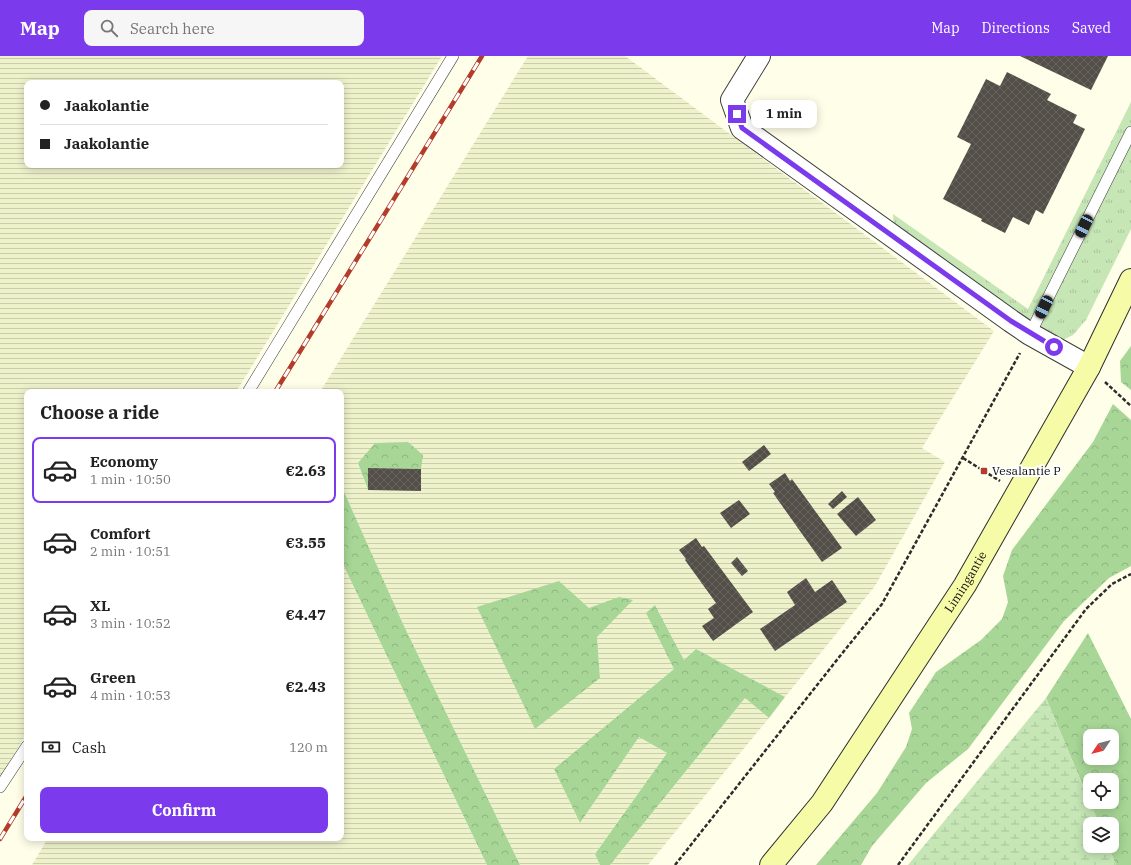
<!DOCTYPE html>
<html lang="en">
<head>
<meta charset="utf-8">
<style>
	:root { --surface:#fff; --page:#f6f6f6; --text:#222; --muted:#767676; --line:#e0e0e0; --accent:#7c3aed }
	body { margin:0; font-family:"IBM Plex Serif",serif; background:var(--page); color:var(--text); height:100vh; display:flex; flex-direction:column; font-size:15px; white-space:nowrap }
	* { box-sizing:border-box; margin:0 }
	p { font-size:13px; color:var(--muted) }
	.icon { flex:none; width:22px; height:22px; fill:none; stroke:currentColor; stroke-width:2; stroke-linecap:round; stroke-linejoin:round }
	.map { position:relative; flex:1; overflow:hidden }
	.drawer { position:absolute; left:24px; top:333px; width:320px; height:452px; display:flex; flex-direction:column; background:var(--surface); border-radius:8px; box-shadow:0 2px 10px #0003 }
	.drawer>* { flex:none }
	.banner { position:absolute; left:24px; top:24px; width:320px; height:88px; border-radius:8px; box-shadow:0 2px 10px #0003; display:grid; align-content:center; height:88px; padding:0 16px; background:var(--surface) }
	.needle { width:26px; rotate:235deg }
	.tools { position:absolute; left:1083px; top:673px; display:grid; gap:8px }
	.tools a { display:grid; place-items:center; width:36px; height:36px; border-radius:8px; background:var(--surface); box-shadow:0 2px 10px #0003; font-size:20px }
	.end { position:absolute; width:18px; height:18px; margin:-9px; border:5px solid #7c3aed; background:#fff; box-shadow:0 0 0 2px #fff }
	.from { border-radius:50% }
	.bubble { position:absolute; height:28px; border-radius:8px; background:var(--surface); box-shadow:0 2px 10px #0003; font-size:13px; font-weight:700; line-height:28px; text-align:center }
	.car { position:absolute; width:12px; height:24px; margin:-12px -6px; border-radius:5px; box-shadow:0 0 3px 1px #0007; background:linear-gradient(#222 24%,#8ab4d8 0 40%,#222 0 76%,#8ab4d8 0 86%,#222 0) }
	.banner b { display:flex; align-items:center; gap:14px; height:38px; font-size:15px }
	.banner b+b { border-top:1px solid var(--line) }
	.banner i { width:10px; height:10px; background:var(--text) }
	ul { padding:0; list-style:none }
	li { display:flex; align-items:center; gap:12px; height:66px; margin:0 8px 6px; padding:0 8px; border:2px solid transparent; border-radius:8px }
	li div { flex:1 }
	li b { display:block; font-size:15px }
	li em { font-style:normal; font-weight:700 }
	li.selected { border-color:var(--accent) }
	li>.icon { width:36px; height:36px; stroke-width:1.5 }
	h2 { padding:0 16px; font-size:18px; line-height:48px }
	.pay { display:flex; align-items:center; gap:10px; height:44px; padding:0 16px; font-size:15px }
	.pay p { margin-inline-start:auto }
	.button { display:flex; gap:8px; margin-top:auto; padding:8px 16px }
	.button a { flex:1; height:46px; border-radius:8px; background:var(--accent); color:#fff; font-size:16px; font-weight:700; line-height:46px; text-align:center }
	header { display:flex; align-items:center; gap:24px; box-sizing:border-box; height:56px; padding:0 20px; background:var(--accent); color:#fff }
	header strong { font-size:19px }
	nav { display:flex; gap:22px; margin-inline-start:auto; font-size:14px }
	.search { width:280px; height:36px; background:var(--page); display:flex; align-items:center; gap:10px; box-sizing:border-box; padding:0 14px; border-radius:8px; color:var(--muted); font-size:15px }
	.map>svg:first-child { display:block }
</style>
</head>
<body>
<header>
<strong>Map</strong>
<div class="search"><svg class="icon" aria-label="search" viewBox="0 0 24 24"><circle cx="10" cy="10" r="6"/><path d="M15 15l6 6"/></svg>Search here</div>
<nav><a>Map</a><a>Directions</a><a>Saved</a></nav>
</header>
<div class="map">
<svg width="1131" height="809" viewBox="0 0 1131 809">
	<defs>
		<pattern id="farmland-rules" width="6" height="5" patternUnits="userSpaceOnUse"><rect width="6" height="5" fill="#eef2cb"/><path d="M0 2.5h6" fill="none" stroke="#cbcead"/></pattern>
		<pattern id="grass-tufts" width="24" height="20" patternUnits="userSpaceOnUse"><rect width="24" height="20" fill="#c6e6b6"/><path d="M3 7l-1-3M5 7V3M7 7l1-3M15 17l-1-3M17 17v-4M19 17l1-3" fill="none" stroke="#a9c49b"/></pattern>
		<pattern id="forest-crowns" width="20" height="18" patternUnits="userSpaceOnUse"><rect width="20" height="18" fill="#a7d696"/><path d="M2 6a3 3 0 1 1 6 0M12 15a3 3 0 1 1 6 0" fill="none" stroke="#8eb680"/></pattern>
		<pattern id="wetland-marsh" width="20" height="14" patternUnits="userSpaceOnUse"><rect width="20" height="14" fill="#c6e6b6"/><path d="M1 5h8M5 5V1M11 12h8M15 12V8" fill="none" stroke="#a9c49b"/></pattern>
		<pattern id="building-cross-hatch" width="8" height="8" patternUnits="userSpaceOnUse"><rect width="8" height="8" fill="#534e48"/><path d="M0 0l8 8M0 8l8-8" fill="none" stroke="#67635e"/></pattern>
	</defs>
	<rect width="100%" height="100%" fill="#fefee9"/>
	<g fill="url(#farmland-rules)" fill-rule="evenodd">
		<path d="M0,0H442L236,336H27V677L0,721ZM27,27H341V109H27Z"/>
		<path d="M528,0H625L994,275L922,392L945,406L875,530L785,641L696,593L684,604L655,549L674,613L554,713L580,767L639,681L667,697L595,798L600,809H520L404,570L341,429V336H320ZM358,407L421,413L368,412L367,432ZM559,525L589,552L597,581L600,622Z"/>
		<polygon points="341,504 487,809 32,809 48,782 341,782"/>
		<polygon points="745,642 769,662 648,809 610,809"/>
	</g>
	<g fill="url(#grass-tufts)">
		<polygon points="1131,46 1131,70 1035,260 1027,266 894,171 893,158 1028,253"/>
		<polygon points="1131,87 1131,173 1086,264 1073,279 1065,283 1060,284 1038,270"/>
	</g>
	<g fill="url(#forest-crowns)" fill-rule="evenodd">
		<polygon points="1131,290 1131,334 1121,326 1120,305"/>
		<polygon points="1113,348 1131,364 1131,510 1109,522 1064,565 968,693 926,727 872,790 861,809 816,809 877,737 906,691 912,673 909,657 936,616 981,584 1002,563 1008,546 1003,520 1012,494 1093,386"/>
		<polygon points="408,386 423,399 421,413 368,412 368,434 358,407 375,387"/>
		<polygon points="341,429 404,570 520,809 487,809 341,504"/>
		<polygon points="559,525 589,552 619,541 633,544 597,581 600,622 535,673 477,551"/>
		<polygon points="655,549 684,604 696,593 785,641 769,662 745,642 610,809 600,809 595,798 667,697 639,681 580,767 554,713 674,613 646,557"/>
		<path d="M1088,577L1131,663V809H1116L1108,790H1112V768H1099L1046,642ZM1090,680H1112V702H1090ZM1090,724H1112V746H1090Z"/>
	</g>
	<polygon fill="url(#wetland-marsh)" points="1046,642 1099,768 1090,768 1090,790 1108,790 1116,809 908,809"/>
	<g fill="url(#building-cross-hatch)">
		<polygon points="1020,0 1108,0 1091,34"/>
		<polygon points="1007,16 1051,38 1047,44 1077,59 1073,67 1085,73 1043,158 1036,154 1029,169 1013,161 1005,177 981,165 982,163 943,143 971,88 957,81 986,23 1000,30"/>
		<polygon points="764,389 771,398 749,415 742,406"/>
		<polygon points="368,412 421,413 421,435 368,434"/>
		<polygon points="785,417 790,425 792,423 842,492 822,506 773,437 775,436 769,428"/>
		<polygon points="842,435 847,441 833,453 828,448"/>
		<polygon points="858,441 876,464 856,480 837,458"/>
		<polygon points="739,444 750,458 731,472 720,457"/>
		<polygon points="696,482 702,491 704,490 753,556 713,585 702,570 714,562 708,553 716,547 685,504 686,503 679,494"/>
		<polygon points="737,501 748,515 742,520 731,507"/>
		<polygon points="806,522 815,536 832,524 847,546 775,595 760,573 795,549 787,536"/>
	</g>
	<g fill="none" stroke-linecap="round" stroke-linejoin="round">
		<g stroke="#3e3e3e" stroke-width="12">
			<g id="service">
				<polyline points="1030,278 1131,76"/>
				<polyline points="248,336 453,0"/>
				<polyline points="0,731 27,690"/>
			</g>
		</g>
		<g stroke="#3e3e3e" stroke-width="24">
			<polyline id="minor" points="759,0 732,44 742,72 1011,265 1030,278 1089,311"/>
		</g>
		<g stroke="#2d2d2d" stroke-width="24">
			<g id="secondary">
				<path id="s1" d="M771,809L822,747L965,529L1089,311L1131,224"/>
			</g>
		</g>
		<g stroke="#2d2d2d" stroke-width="2.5" stroke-dasharray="4 2" stroke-linecap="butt">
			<polyline points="1105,326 1131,350"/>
			<polyline points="963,402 1000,425"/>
			<polyline points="675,809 840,600 882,548 1020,297"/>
			<polyline points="898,809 1086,553 1112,528 1131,518"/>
		</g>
		<use href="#service" stroke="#fff" stroke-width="11"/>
		<use href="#minor" stroke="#fff" stroke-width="22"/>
		<use href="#secondary" stroke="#f6fba8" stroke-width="22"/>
		<g stroke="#b33c2b" stroke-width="4.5">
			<g id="rail">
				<polyline points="275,336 482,0"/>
				<polyline points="0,783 27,739"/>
			</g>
		</g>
		<use href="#rail" stroke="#fff" stroke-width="3" stroke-dasharray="9" stroke-linecap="butt"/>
	</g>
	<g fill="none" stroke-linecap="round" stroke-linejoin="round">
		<polyline stroke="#7c3aed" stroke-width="5" points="737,58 742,72 1011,265 1054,291"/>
	</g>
	<rect fill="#b33c2b" stroke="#fff" stroke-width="1.5" x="980" y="411" width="8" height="8" rx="2"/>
	<g text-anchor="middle" stroke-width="4" stroke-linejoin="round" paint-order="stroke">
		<g font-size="12" fill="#0b0b0b" stroke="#fff" text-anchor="start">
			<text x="992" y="419">Vesalantie P</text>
		</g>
		<g font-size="12" fill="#0b0b0b" stroke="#fff">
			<text dy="4" stroke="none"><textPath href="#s1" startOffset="344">Limingantie</textPath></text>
		</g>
	</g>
</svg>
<div class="tools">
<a><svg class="needle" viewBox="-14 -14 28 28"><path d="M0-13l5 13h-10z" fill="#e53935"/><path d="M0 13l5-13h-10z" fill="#767676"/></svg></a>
<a><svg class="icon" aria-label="locate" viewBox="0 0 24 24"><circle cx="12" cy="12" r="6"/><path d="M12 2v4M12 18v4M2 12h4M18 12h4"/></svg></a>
<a><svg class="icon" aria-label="layers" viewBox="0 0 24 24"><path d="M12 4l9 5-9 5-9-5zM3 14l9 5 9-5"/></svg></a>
</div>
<i class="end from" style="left:1054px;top:291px"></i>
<i class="end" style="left:737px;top:58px"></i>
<div class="bubble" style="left:751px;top:44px;width:66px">1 min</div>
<i class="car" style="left:1084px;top:170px;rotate:206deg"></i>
<i class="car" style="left:1044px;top:251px;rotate:206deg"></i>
<div class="banner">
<b><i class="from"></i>Jaakolantie</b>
<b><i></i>Jaakolantie</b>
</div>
<section class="drawer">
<h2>Choose a ride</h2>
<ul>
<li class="selected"><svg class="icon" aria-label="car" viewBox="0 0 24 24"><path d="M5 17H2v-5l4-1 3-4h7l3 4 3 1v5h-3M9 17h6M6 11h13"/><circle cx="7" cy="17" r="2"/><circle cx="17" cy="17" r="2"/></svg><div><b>Economy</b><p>1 min · 10:50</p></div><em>€2.63</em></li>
<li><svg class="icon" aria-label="car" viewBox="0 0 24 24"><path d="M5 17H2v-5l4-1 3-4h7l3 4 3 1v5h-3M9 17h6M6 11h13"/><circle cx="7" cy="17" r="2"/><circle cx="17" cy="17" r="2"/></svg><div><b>Comfort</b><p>2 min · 10:51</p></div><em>€3.55</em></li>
<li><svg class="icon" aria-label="car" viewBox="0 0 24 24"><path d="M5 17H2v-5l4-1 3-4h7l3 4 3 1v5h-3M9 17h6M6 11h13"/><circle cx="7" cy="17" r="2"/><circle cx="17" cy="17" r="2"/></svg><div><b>XL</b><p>3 min · 10:52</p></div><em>€4.47</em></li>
<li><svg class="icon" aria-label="car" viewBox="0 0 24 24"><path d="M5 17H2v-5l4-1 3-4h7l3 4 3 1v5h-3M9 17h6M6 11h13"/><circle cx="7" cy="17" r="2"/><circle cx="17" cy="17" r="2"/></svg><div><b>Green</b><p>4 min · 10:53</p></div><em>€2.43</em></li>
</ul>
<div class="pay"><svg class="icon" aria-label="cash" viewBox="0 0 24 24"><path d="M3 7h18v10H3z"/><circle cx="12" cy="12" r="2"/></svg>Cash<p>120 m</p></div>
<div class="button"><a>Confirm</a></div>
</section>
</div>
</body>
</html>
